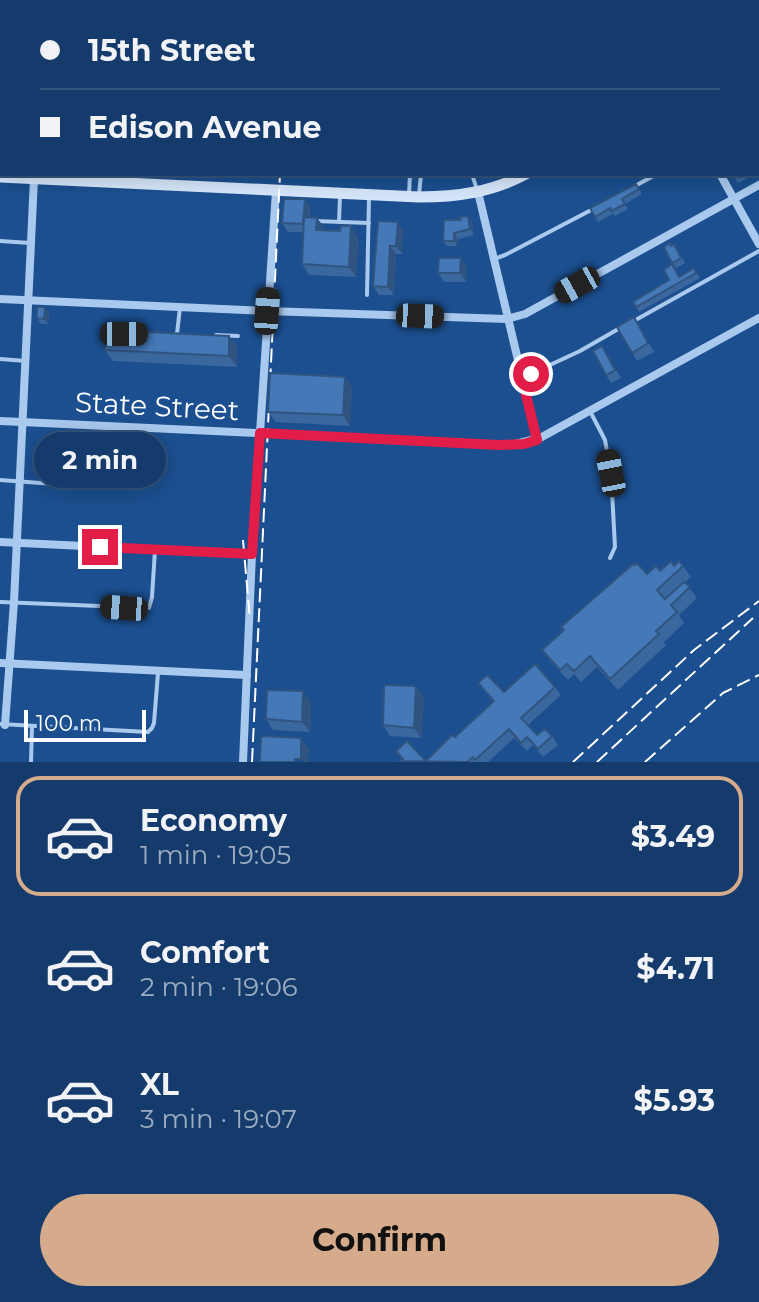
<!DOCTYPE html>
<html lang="en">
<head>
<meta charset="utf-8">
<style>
	:root { --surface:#143b6b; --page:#1d4271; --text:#f1f3f6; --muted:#9dadc1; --line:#33557e; --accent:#d6ab8b }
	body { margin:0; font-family:Montserrat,sans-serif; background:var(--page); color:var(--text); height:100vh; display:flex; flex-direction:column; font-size:30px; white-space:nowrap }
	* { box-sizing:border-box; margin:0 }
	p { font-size:26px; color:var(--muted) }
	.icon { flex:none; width:44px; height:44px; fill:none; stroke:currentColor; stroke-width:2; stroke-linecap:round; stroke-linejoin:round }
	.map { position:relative; height:762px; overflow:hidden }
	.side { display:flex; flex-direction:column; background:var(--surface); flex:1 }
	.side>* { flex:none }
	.banner { position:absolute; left:0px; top:0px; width:760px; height:176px; box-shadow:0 4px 20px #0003,0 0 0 2px var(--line); display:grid; align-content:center; height:176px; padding:0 40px; background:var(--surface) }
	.scale { position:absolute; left:24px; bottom:20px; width:122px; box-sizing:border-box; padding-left:8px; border:4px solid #fff; border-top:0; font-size:22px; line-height:28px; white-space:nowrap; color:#fff; -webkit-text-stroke:6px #1b4f8f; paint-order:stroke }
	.end { position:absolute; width:36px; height:36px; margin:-18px; border:10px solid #e11d48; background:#fff; box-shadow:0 0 0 4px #fff }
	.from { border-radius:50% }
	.bubble { position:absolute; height:56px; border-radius:28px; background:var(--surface); box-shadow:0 4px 20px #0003,0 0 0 2px var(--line); font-size:26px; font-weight:700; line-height:56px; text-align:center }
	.car { position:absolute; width:24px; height:48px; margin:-24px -12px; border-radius:10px; box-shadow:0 0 6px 2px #0007; background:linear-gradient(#222 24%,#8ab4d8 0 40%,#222 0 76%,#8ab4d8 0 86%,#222 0) }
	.banner b { display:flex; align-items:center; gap:28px; height:76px; font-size:30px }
	.banner b+b { border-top:2px solid var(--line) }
	.banner i { width:20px; height:20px; background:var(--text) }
	ul { padding:14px 0 0; list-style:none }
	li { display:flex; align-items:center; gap:24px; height:120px; margin:0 16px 12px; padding:0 24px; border:4px solid transparent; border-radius:24px }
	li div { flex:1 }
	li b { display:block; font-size:30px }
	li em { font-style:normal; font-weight:700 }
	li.selected { border-color:var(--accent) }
	li>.icon { width:72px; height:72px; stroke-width:1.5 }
	.cta { display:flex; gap:16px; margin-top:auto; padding:16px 40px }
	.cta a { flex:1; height:92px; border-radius:48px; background:var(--accent); color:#111; font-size:32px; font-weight:700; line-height:92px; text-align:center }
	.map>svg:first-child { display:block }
</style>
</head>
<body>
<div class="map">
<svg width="759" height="762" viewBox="0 0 759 762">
	<rect width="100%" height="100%" fill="#1b4f8f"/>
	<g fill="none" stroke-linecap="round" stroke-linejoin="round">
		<g stroke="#a9c9ee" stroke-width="4">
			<polyline points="379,2 379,0"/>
			<polyline points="431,2 431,0"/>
			<polyline points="708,2 711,0"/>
			<polyline points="758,119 759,118"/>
			<polyline points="472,174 477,190"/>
			<polyline points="635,186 657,174"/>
			<polyline points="409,195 410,174"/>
			<polyline points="419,195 421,174"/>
			<polyline points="315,221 369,223"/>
			<polyline points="339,222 340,196"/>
			<polyline points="0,241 30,243"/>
			<polyline points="494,259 505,255 595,208"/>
			<polyline points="367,295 369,198"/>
			<polyline points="632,322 759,251"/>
			<polyline points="175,334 177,334 180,307"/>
			<polyline points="216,335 238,336"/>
			<polyline points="0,359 26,361"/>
			<polyline points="522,378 580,351 620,328"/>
			<polyline points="591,413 605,440 611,473 615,547 610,558"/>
			<polyline points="0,480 54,484"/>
			<polyline points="0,602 149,608 152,597 155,550"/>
			<polyline points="0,724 148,732 152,728 154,723 158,673"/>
			<polyline points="31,762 32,726"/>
		</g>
		<g stroke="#a9c9ee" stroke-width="8">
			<polyline points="623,0 624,2"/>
			<polyline points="578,2 582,0"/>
			<polyline points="720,174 759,244"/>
			<polyline points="478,192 537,440"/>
			<polyline points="0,299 267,311 507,319 525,314 759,185"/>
			<polyline points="0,421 511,445 540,438 759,318"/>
			<polyline points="0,542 252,554"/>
			<polyline points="0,663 247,675"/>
			<polyline points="5,725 14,602 34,179"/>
			<polyline points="243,762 252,554 276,191"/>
		</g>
		<g stroke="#d6e6fa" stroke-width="11">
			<polyline points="758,47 759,47"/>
			<path d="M0,177L419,197C457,197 492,192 526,174"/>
		</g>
		<g stroke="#fff" stroke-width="2" stroke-dasharray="14 6" stroke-linecap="butt">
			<polyline points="272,0 273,2"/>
			<polyline points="691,0 692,2"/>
			<polyline points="157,2 174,0 191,2"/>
			<polyline points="288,2 288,0"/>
			<polyline points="758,123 759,125"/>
			<polyline points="243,540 250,620"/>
			<polyline points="252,762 280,174"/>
			<polyline points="573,762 694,650 759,601"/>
			<polyline points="597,762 753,618"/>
			<polyline points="645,762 723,693 759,675"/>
		</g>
	</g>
	<g fill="#3a679d">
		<polygon points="732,174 755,174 738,183"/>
		<polygon points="639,189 642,194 625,204 628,209 615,216 613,214 598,222 590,208"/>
		<polygon points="310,207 310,217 317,218 325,230 358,237 356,277 309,275 302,264 303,232 288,232 282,223"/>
		<polygon points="468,216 472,222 474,235 458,239 457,246 447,246 443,241 461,220"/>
		<polygon points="378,221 403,230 402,254 396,254 394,295 379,295 373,286"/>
		<polygon points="671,246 678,250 685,263 676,268 672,263"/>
		<polygon points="467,267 466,282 444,282 438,273"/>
		<polygon points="694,268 700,278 639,312 633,302"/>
		<polygon points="49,312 48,324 41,324 37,318"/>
		<polygon points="639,326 654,352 637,361 632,353"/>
		<polygon points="229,336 237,346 237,367 113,361 105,350"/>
		<polygon points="602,346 621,378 611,383 606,375"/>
		<polygon points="352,387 350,426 276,422 268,412"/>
		<polygon points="683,566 691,577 685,582 697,598 679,615 684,623 664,642 666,645 618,690 597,667 581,682 574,674 568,680 549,660 542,650 647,574"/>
		<polygon points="478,683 504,692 555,687 561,695 528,725 537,735 552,736 558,745 543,757 533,745 527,751 514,738 488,762 401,762 402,760 396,751 426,761 455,737 493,702"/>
		<polygon points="424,697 421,738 390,736 383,725"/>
		<polygon points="311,702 310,732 273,730 266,719"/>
	</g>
	<g fill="#305480">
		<polygon points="305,199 310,207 309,232 303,224"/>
		<polygon points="468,216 472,222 474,235 470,229"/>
		<polygon points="317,218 325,228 324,240 316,230"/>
		<polygon points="398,222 403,230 402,254 396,246"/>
		<polygon points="351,226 358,237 356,277 349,267"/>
		<polygon points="454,233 458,239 457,246 454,241"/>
		<polygon points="390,246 396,254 394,295 388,287"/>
		<polygon points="461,258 467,267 466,282 460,273"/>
		<polygon points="45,307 49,312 48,324 44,319"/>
		<polygon points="229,336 237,346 237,367 229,356"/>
		<polygon points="345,377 352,387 350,426 343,415"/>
		<polygon points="416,686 424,697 421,738 414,728"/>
		<polygon points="303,691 311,702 310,732 302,722"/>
		<polygon points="301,738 309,749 308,762 303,762 301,759"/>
	</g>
	<g fill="#4478b7" stroke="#305480" stroke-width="2">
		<polygon points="438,0 506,0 502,2 434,2"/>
		<rect x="0" y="25" width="2" height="119"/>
		<polygon points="636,184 639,189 622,199 625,204 611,211 610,208 595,217 590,208"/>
		<polygon points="284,199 305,199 303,224 282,223"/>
		<polygon points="468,216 470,229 454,233 454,241 443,241 444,220 461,220 460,217"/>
		<polygon points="304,217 317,218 316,230 340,231 341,226 351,226 349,267 302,264"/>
		<polygon points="378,221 398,222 396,246 390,246 388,287 373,286"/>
		<polygon points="670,243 671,246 674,244 681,258 672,263 664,247"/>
		<polygon points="439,258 461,258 460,273 438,273"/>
		<polygon points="672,264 679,277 694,268 696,273 636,307 633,302 669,280 664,270"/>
		<polygon points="37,307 45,307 44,319 37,318"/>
		<polygon points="634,317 648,343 632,353 617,327"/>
		<polygon points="106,330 229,336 229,356 105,350"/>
		<polygon points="602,346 615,370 606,375 593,351"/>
		<polygon points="270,373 345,377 343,415 268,412"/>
		<polygon points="671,561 674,566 679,561 683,566 657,590 665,599 684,582 690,587 671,605 677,612 656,631 659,634 610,679 590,656 574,671 567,664 560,670 542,650 564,630 561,627 633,564 635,565 637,563 647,574 656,566 660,571"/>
		<polygon points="535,664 555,687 521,718 537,735 545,729 552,736 538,749 527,737 521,743 509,729 475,760 473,757 467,762 400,761 403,759 396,751 407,741 426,761 452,735 455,737 494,701 478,683 487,675 504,692"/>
		<polygon points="384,685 416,686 414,728 383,725"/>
		<polygon points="267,690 303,691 302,722 266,719"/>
		<polygon points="261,736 301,738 301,759 295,759 295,762 260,762"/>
	</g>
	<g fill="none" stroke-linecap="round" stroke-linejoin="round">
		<polyline stroke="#e11d48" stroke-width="10" points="100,547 252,554 260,433 499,445 524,444 537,440 522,378 531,374"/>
	</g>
	<g text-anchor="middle" stroke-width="8" stroke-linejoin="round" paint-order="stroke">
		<g font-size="28" fill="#fff" stroke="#1b4f8f">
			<text transform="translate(157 406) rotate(3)" y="10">State Street</text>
		</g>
	</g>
</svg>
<div class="scale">100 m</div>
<i class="end from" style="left:531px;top:374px"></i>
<i class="end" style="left:100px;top:547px"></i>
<div class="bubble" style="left:34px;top:432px;width:132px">2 min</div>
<i class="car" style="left:577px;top:285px;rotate:241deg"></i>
<i class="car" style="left:267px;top:311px;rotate:4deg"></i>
<i class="car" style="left:420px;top:316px;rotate:92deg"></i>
<i class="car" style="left:124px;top:334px;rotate:90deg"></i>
<i class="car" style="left:611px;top:473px;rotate:349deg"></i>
<i class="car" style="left:124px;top:608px;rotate:274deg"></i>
<div class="banner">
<b><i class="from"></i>15th Street</b>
<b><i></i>Edison Avenue</b>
</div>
</div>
<section class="side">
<ul>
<li class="selected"><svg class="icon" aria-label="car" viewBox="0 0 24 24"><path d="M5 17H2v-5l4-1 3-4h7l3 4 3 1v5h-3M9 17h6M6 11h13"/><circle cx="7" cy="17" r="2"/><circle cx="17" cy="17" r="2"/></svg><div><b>Economy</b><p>1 min · 19:05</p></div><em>$3.49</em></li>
<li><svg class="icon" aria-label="car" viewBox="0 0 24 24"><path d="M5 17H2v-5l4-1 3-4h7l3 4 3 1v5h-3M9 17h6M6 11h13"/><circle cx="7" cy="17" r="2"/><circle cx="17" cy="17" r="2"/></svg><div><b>Comfort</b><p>2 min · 19:06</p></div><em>$4.71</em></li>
<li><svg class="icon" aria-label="car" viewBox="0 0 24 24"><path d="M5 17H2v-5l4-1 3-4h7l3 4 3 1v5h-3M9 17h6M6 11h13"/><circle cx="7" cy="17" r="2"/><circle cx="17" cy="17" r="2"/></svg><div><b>XL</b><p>3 min · 19:07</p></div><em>$5.93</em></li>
</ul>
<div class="cta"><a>Confirm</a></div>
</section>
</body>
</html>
